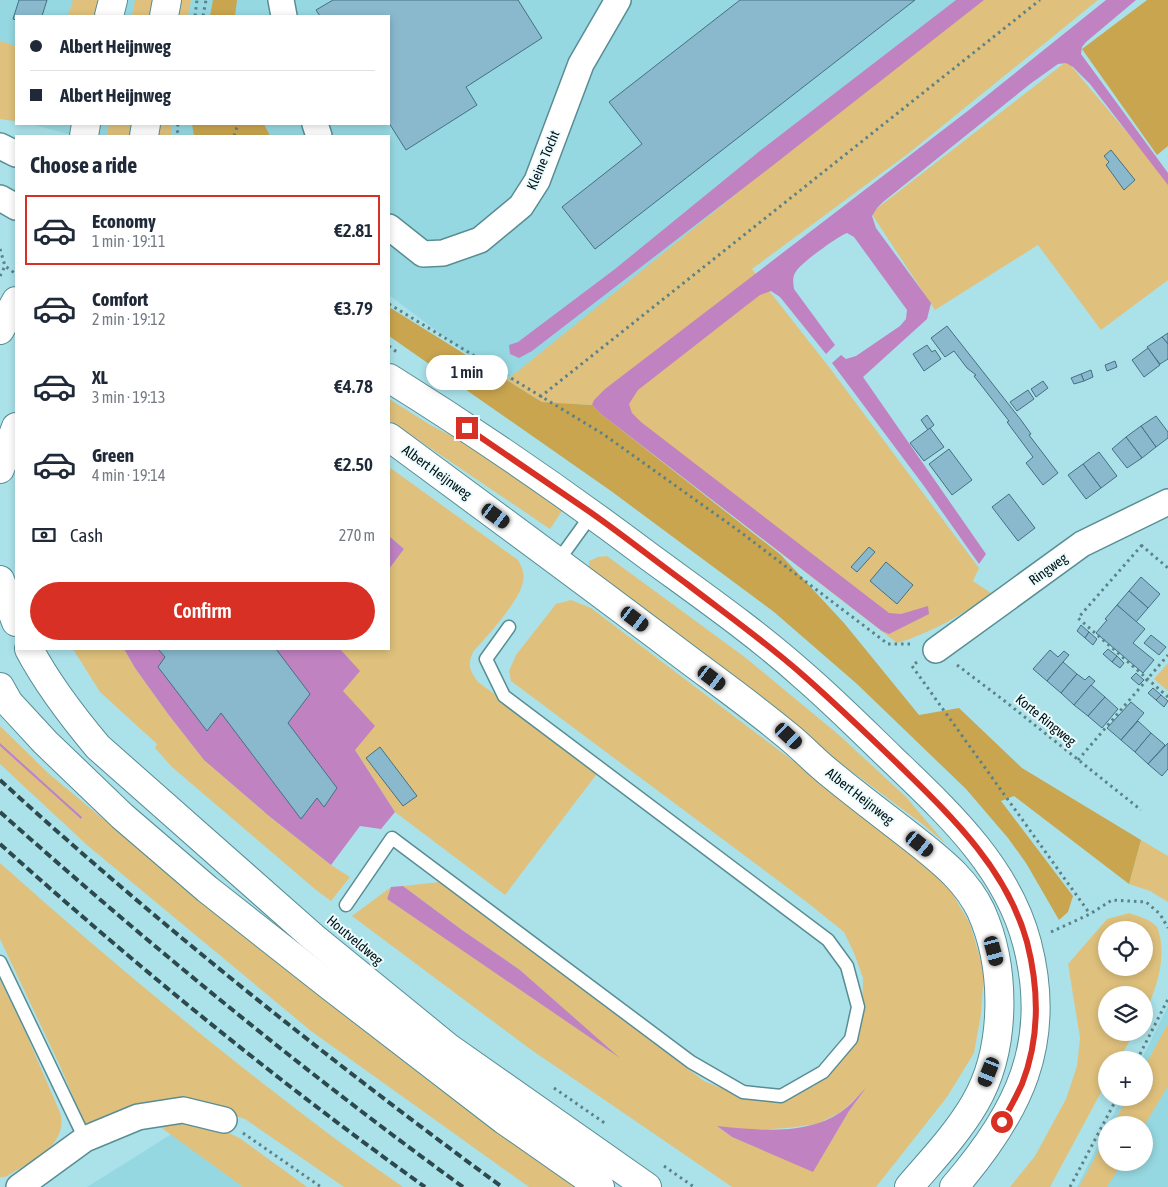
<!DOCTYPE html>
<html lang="en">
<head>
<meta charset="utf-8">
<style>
	:root { --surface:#fff; --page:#f6f6f7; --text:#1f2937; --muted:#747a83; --line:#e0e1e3; --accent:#d93025 }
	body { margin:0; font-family:"Asap Condensed",sans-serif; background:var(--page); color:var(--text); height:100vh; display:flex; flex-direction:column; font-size:19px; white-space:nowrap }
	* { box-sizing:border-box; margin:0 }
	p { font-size:16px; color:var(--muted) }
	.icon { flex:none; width:28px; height:28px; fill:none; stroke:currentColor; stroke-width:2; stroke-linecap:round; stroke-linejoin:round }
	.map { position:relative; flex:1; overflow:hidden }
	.side { position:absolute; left:15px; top:135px; width:375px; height:515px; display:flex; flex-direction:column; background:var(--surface); border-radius:0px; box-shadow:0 2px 8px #0003 }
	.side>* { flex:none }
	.hud { position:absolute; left:15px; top:15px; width:375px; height:110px; border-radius:0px; box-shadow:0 2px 8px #0003; display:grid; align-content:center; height:110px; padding:0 15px; background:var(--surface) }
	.controls { position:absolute; left:1098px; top:921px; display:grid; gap:10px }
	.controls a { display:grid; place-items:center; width:55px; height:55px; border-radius:50%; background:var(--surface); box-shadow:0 2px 8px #0003; font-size:25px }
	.end { position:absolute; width:22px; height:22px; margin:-11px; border:6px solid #d93025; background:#fff; box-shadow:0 0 0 2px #fff }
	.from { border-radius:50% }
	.bubble { position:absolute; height:35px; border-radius:18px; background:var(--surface); box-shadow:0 2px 8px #0003; font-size:16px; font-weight:600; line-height:35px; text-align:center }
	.car { position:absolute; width:15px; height:30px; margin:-15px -8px; border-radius:6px; box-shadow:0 0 4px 1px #0007; background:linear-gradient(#222 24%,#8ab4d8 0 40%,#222 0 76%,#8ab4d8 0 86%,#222 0) }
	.hud b { display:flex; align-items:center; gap:18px; height:48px; font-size:19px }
	.hud b+b { border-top:1px solid var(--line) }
	.hud i { width:12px; height:12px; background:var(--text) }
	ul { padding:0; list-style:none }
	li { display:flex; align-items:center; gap:15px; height:70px; margin:0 10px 8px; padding:0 5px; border:2px solid transparent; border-radius:0px }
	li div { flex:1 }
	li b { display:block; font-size:19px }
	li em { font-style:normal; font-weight:600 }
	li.current { border-color:var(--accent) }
	li>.icon { width:45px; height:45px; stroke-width:1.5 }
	h2 { padding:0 15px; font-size:22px; line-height:60px }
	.pay { display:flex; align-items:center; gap:12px; height:55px; padding:0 15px; font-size:19px }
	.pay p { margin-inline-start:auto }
	.button { display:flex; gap:10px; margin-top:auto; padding:10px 15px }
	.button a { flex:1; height:58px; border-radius:30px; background:var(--accent); color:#fff; font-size:20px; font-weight:600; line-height:58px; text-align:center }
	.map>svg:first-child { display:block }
</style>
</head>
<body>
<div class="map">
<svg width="1168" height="1187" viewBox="0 0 1168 1187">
	<rect width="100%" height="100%" fill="#abe2ea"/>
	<g fill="#96d8e1">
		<polygon points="0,0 988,0 521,395 389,295 389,136 76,136 30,124 389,124 389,16 16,16 16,121 0,119"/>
		<polygon points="1168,1006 1168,1187 1077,1187 1106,1129 1106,1162 1144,1162 1144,1125 1108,1125 1122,1098 1144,1098 1144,1060 1141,1060"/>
		<polygon points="181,1128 258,1187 87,1187"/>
	</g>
	<g fill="#dfc17d" fill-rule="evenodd">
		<polygon points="73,0 98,0 95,16 68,16"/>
		<polygon points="135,0 155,0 152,16 132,16"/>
		<polygon points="176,0 191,0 188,16 173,16"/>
		<path d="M975,0H1098L909,153L752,269L829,367L979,568L973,581L991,593C963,615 931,633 897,643L601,414L592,405L542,402L507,380Z"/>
		<polygon points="0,41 16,46 16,121 0,119"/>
		<polygon points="1067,61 1152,162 1168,183 1168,280 1101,330 1038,245 935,310 871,213"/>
		<polygon points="109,124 132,124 130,136 107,136"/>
		<polygon points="155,124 171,124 171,136 153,136"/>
		<polygon points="389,399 432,426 484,452 562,511 550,529 389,420"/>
		<path d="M389,467L518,560C522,567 525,574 523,582C519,602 487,636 473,652C467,666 470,670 478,682L599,771L505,895L395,812L355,750L343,691L359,671L340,649H389V569L404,549L389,536Z"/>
		<polygon points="607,556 746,658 839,735 906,797 946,844 921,823 729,680 589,570 589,561 598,557"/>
		<path d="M571,600L591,608L916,854L945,881L970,924L984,971L981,1014L974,1053L947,1097L876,1187H732L530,1049L352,916L391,887L387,899L615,1054L520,970L462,930L403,886L440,882L704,1081L738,1095L762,1101L786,1098L814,1086L836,1065L862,1015L863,978L854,953L844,932L808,903L511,681L509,671L516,655L556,604ZM864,1091L849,1111L813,1171L732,1137L718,1127L752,1130L788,1128L817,1124L841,1112Z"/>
		<polygon points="73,649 124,649 135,668 168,714 204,760 269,816 331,865 350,877 331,901 316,890 172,767 155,748 157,744 100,692"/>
		<polygon points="1168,663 1168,691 1154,679"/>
		<polygon points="0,726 48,773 252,943 435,1086 578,1187 529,1187 311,1031 87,845 0,764 0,746 81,818 81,816 0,743"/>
		<polygon points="1141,840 1168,856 1168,902 1150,891 1129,884"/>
		<path d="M0,863C86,940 174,1014 265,1085C310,1120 356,1155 403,1187H344L245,1119L220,1111L91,1125L84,1122L60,1066L0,939Z"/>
		<path d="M1129,913C1138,916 1150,919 1157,927C1168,953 1157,990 1144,1014V995H1106V1032L1134,1033L1119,1060H1106V1083L1050,1187H1010L1035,1156L1066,1099L1077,1066L1080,1038L1068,964L1107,919ZM1106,930H1144V968H1106Z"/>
		<path d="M0,980L25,1031L61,1115C61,1119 62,1124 61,1127C58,1151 23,1166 5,1177H0Z"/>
		<polygon points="1168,1023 1168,1086 1144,1126 1113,1125 1127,1098 1144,1098 1144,1068"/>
		<polygon points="189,1121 214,1125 241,1139 307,1187 243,1187 159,1126"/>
		<polygon points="1106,1137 1106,1162 1122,1163 1107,1187 1079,1187"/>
	</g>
	<g fill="#c9a54f">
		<polygon points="213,0 237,0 235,16 210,16"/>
		<polygon points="1147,0 1168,0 1168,146 1157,155 1082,49"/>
		<polygon points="192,124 264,124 270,136 194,136"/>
		<polygon points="389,307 542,402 592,405 601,414 781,555 844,623 919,715 959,708 1022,768 1141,840 1129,884 1014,796 1001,801 1073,896 1068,912 1059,920 1026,863 1008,838 966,789 857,684 774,612 611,491 389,336"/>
	</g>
	<g fill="#c082c0">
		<polygon points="956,0 984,0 767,170 532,351 519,358 510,354 509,345 518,342 615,269 761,150"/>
		<path d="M1106,0H1136L1086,42L1082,47L1081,54L1168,173V185L1090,84L1073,67L1066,63L1058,64L1030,84L883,202L877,208L872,216L876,228L931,303L927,319L863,377L986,554L979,564L924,486L832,363L841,355L846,359L856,356L900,326L906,319L907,310L854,237L847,233C837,237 804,261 797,270C792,276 793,282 794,289L835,345L826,354L780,297L771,291L760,295L747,305L638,390L629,404L632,413L641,422L889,613L901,614L928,606L929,614L889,634L882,631L601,414L592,405L594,400L605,389L969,110Z"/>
		<polygon points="389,536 404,549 389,569"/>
		<polygon points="124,649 340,649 360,671 343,691 375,726 355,750 395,812 381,829 360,826 331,865 269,816 204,760 168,714 135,668"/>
		<polygon points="0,743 82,817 81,819 0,746"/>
		<polygon points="403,886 462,930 520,970 620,1058 387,899 391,887"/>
		<path d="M866,1088L849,1111L813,1172L732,1137L717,1126C757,1130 806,1136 841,1112C850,1106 858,1096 866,1088Z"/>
	</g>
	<g fill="#8ab9ce" stroke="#437083">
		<polygon points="19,0 47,0 42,16 16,16 16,20 13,19"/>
		<polygon points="333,0 518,0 542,38 466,87 477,105 406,150 389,123 389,16 320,16 316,10"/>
		<polygon points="740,0 915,0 595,249 562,207 642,144 609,102"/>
		<polygon points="1111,150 1135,180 1124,190 1106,165 1109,162 1104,156"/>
		<polygon points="947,326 1021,420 1031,434 1029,435 1058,473 1043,485 1026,463 1033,457 1007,422 1009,421 974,376 976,375 967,368 954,351 945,357 931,338"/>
		<polygon points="1168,333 1168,344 1162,337"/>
		<polygon points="1162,337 1168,344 1168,359 1160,364 1147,347"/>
		<polygon points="927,345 932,352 935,350 941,359 924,371 913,354"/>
		<polygon points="1148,348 1160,365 1144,377 1132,360"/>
		<polygon points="1115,361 1117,367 1107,371 1105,365"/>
		<polygon points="1091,370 1093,377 1084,381 1081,374"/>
		<polygon points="1081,374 1084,381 1074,384 1071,378"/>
		<polygon points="1043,381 1048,388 1036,397 1031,389"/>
		<polygon points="1028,390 1034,399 1017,411 1010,402"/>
		<polygon points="927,415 934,425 928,430 921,420"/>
		<polygon points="1156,416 1168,432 1168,438 1156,447 1141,426"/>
		<polygon points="1141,426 1156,447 1142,458 1126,437"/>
		<polygon points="930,428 944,447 924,461 910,443"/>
		<polygon points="1126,437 1142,458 1127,468 1112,449"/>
		<polygon points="949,449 972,480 952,495 929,464"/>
		<polygon points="1099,452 1117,476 1101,488 1083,464"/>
		<polygon points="1083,464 1101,488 1086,499 1068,475"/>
		<polygon points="1009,494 1035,528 1018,541 992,507"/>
		<polygon points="869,547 875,552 857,572 851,567"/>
		<polygon points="886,562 913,585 897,604 870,581"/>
		<polygon points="1141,577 1160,594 1148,608 1129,591"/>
		<polygon points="1129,591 1148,608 1136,622 1117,605"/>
		<polygon points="1117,605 1145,629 1133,643 1154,660 1143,673 1096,633 1107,620 1105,619"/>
		<polygon points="1081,625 1089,632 1085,638 1077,631"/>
		<polygon points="1089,632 1097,639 1093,645 1085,638"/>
		<polygon points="1151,635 1166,647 1159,655 1144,643"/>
		<polygon points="158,649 276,649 310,694 288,723 337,788 324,807 317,798 301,819 221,713 207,731 158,667 165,657"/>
		<polygon points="1108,649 1117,656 1112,662 1103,654"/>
		<polygon points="1050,650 1058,657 1064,651 1069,655 1047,681 1033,669"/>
		<polygon points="1117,656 1124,663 1120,668 1112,662"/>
		<polygon points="1063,662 1077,674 1061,693 1047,681"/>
		<polygon points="1136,673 1144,680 1139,685 1131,678"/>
		<polygon points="1077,674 1085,680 1089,676 1095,681 1074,705 1061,693"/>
		<polygon points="1091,685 1105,697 1088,716 1074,705"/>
		<polygon points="1153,688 1161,695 1156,700 1148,693"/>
		<polygon points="1161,695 1168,701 1164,707 1156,700"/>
		<polygon points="1105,697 1118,709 1102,728 1088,716"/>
		<polygon points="1131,702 1144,713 1121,740 1107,728"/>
		<polygon points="1138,721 1151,733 1135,752 1121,740"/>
		<polygon points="1151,733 1165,745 1148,764 1135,752"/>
		<polygon points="1168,743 1168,769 1162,776 1148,764"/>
		<polygon points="380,747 417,796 403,806 366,758"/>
	</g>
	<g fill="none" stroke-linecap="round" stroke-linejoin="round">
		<g stroke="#588d94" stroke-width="15">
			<g id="lane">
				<polyline points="558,561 592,514"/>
				<polyline points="346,905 392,838 691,1062 743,1092 781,1096 823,1072 851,1039 858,1007 847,966 828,940 504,696 486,659 509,627"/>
				<polyline points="0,962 85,1139"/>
			</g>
		</g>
		<g stroke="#588d94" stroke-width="28">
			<g id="street">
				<polyline points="281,0 284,16"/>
				<polyline points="315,124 319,136"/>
				<polyline points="0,146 16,154"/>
				<polyline points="0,198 16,207"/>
				<polyline points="389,227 423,254 443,253 480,240 521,206 537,181 581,64 618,0"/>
				<polyline points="936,650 1082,544 1168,502"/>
				<polyline points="19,1187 85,1139 138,1117 183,1110 224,1120"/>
			</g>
		</g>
		<g stroke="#588d94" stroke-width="30">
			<g id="secondary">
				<polyline points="109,16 113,0"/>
				<polyline points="164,16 167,0"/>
				<polyline points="84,136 86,124"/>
				<polyline points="144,136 146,124"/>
				<polyline points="0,330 16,301"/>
				<path d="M389,378C479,434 566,494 651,558C703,596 756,633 804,676C834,702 862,730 891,758C946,811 1007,866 1027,943C1053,1043 1019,1112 954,1187"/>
				<path d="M389,437C484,507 579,577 673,648C711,677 751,705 788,736C803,748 816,763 832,775C861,799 891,821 920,844C945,864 967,882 981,911C1006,967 1007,1048 975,1103C957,1134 932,1160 909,1187"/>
				<polyline points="0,469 16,427"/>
				<polyline points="0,580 16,622"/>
				<path d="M29,649C48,685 72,716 98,747L313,937L449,1048L647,1187"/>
				<polyline points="0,687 9,703 45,742 122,816 207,889 330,986 504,1120 600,1187"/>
			</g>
		</g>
		<g stroke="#5c8288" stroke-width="3" stroke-dasharray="2.5 4" stroke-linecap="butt">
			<polyline points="195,16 197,0"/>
			<polyline points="203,16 206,0"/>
			<polyline points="178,124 177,130 179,136"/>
			<polyline points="234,136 238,124"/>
			<polyline points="0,249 5,266 16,274"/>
			<polyline points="0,276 5,266"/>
			<polyline points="389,304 603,434 739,531 888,644 914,644"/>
			<polyline points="389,346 398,353"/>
			<polyline points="540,397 1040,0"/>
			<polyline points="1141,545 1168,568"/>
			<polyline points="1142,545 1078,618 1168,697"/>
			<polyline points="917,662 912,666 1090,914"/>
			<polyline points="957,665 1006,702 1141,810"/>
			<polyline points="1078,760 1168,655"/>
			<polyline points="1051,932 1090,914 1112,900 1146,902 1160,914 1168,928"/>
			<polyline points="1137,1060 1168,999"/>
			<polyline points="554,1088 606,1124"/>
			<polyline points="243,1133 321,1187"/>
			<polyline points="664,1166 694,1187"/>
			<polyline points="1070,1187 1117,1098"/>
		</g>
		<use href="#lane" stroke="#fff" stroke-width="12"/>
		<use href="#street" stroke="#fff" stroke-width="25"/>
		<use href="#secondary" stroke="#fff" stroke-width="28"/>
		<g stroke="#2e494d" stroke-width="4" stroke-dasharray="8 4" stroke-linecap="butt">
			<path d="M0,780C160,926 328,1059 502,1187"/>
			<path d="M0,812C148,944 302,1070 463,1187"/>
			<path d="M0,844C136,966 277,1081 425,1187"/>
		</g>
	</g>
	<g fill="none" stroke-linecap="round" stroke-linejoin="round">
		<path stroke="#d93025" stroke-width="6" d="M467,428C508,456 549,484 590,512C623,535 654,560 687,584C726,614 767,643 804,676C837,705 868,735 899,765C951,816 1007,869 1027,942C1039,989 1040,1038 1022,1084C1016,1097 1009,1110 1002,1122"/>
	</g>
	<g text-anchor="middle" stroke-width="4" stroke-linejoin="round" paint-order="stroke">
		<g font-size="14" fill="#001114" stroke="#ebfbfe">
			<text transform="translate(543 160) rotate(-67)" y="5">Kleine Tocht</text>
			<text transform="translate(437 472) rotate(36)" y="5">Albert Heijnweg</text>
			<text transform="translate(1048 569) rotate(-36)" y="5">Ringweg</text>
			<text transform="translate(1046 720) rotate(39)" y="5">Korte Ringweg</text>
			<text transform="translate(860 796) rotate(38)" y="5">Albert Heijnweg</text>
			<text transform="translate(355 940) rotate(40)" y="5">Houtveldweg</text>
		</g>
	</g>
</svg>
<div class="controls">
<a><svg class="icon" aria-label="locate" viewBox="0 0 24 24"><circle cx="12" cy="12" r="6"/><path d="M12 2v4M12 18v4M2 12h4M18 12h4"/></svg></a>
<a><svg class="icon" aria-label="layers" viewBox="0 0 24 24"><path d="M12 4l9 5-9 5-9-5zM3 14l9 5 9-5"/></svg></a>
<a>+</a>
<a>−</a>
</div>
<i class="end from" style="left:1002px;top:1122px"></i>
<i class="end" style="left:467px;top:428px"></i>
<div class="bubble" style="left:426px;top:355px;width:82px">1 min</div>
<i class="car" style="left:496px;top:516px;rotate:126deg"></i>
<i class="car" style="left:635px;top:619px;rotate:127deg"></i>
<i class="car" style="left:712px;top:678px;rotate:127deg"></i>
<i class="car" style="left:789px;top:736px;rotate:133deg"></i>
<i class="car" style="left:920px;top:844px;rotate:129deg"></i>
<i class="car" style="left:994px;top:951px;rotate:165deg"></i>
<i class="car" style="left:989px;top:1072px;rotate:202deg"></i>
<div class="hud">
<b><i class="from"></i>Albert Heijnweg</b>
<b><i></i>Albert Heijnweg</b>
</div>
<section class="side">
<h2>Choose a ride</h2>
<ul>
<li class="current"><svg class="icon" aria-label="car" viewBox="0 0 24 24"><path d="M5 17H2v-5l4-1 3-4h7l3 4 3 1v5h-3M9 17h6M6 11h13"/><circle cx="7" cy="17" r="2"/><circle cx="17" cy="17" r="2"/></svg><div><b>Economy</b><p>1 min · 19:11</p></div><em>€2.81</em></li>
<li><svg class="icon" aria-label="car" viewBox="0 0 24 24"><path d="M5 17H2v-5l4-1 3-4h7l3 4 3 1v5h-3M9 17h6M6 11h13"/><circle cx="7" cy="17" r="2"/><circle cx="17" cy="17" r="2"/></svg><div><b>Comfort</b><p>2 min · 19:12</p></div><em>€3.79</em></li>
<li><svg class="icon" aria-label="car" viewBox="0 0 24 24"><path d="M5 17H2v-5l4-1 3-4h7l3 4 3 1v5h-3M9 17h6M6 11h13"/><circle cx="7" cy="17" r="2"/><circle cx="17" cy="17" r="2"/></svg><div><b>XL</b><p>3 min · 19:13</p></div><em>€4.78</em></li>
<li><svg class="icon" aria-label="car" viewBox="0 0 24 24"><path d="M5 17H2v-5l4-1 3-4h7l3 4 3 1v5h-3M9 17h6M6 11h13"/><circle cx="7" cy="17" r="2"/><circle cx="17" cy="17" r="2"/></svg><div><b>Green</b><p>4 min · 19:14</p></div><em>€2.50</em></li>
</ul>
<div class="pay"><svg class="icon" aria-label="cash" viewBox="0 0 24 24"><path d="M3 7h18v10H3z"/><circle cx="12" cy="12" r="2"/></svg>Cash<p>270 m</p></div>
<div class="button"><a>Confirm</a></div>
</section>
</div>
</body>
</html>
